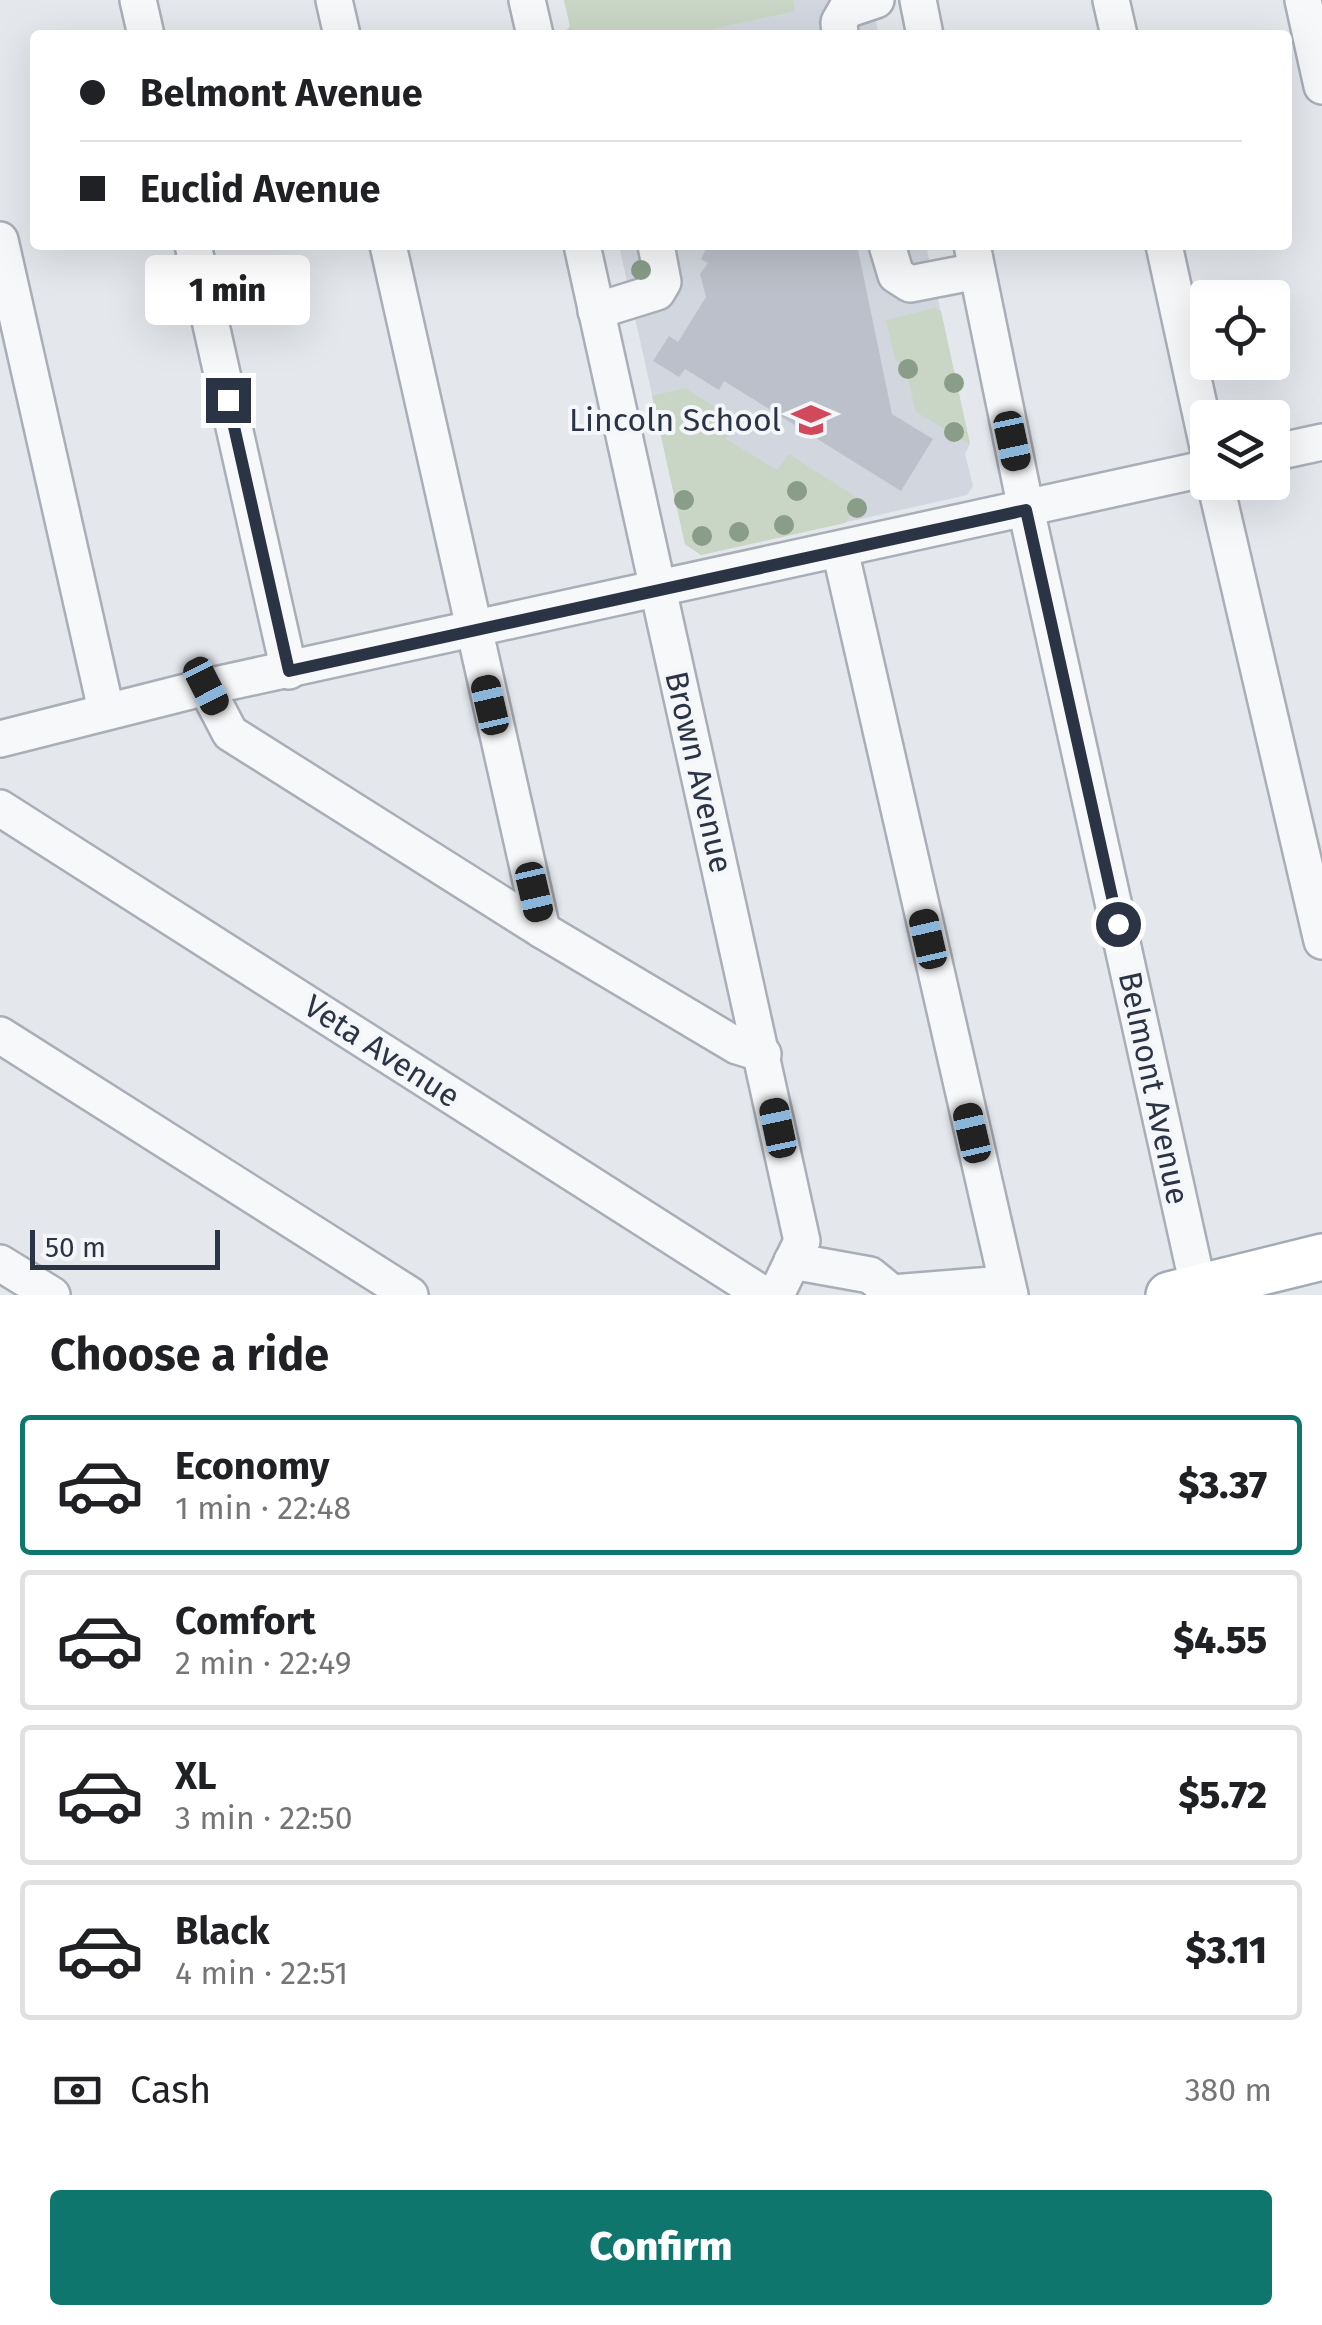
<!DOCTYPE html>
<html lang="en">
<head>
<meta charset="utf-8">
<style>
	:root { --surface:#fff; --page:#f6f6f6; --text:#202124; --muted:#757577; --line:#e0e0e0; --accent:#0f766e }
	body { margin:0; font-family:"Fira Sans",sans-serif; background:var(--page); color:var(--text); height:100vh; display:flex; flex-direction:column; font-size:38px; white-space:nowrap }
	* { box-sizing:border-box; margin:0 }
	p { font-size:32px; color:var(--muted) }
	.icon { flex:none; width:55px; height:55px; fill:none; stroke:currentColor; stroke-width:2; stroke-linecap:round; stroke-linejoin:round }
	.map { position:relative; height:1295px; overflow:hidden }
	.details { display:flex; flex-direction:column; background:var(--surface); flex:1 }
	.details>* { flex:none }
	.top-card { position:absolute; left:30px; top:30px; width:1262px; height:220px; border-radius:10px; box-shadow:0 10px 40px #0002; display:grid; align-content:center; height:220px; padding:0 50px; background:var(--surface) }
	.fabs { position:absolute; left:1190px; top:280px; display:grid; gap:20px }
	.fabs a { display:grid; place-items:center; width:100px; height:100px; border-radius:10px; background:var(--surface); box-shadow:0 10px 40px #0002; font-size:50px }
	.scale { position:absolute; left:30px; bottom:25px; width:190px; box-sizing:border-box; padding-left:10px; border:5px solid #2b3445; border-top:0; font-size:28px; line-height:35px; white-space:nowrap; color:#2b3445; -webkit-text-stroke:8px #f4f6f9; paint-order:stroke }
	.end { position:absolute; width:45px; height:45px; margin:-22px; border:12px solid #2b3445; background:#fff; box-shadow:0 0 0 5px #fff }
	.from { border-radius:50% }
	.bubble { position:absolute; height:70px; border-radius:10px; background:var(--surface); box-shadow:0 10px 40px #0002; font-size:32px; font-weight:800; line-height:70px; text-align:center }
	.car { position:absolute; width:30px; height:60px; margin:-30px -15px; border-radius:12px; box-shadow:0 0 8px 2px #0007; background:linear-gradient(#222 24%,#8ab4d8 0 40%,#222 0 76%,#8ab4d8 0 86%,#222 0) }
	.top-card b { display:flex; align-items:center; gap:35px; height:95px; font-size:38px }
	.top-card b+b { border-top:2px solid var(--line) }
	.top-card i { width:25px; height:25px; background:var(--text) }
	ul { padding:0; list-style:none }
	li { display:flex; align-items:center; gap:30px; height:140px; margin:0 20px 15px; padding:0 30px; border:5px solid var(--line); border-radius:10px }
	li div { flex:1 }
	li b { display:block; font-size:38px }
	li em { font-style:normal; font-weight:800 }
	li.selected { border-color:var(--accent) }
	li>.icon { width:90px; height:90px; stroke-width:1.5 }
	h2 { padding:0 50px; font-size:45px; line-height:120px }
	.pay { display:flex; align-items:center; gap:25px; height:110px; padding:0 50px; font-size:38px }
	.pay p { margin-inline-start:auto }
	.action { display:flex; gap:20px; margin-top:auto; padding:20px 50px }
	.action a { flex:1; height:115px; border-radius:10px; background:var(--accent); color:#fff; font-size:40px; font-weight:800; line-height:115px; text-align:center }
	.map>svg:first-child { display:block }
</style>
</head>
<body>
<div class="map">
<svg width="1322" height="1295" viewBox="0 0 1322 1295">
	<rect width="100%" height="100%" fill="#e4e7ec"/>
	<g fill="#d2d6de">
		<polygon points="564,0 871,0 879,35 563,35 570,26"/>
		<polygon points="619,245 926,245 970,444 965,454 973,486 967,495 701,555 685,544"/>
	</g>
	<g fill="#c9d6c5">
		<polygon points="564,0 793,0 795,11 686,35 563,35 570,26"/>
		<polygon points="935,308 941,311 970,444 916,412 905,368 895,360 886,320"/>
		<polygon points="685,388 736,421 726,439 777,470 789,454 862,501 845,523 701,555 685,544 652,396"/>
	</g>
	<polygon fill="#bbc0ca" points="708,245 857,245 892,414 933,439 901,491 724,381 719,390 685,369 679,377 653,361 669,336 678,342 706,297 700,274 708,263 701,259"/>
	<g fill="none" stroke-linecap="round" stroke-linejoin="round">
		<g stroke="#a9aeb7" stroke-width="40">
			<g id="minor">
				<polyline points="138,0 146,35"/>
				<polyline points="334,0 342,35"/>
				<polyline points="527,0 535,35"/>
				<polyline points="918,0 925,35"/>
				<polyline points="1111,0 1119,35"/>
				<polyline points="1303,0 1322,86"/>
				<polyline points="840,35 839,22 846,10 876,0"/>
				<polyline points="0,240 106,710"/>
				<polyline points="193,245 289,671"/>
				<polyline points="388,245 542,930"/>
				<polyline points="582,245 802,1241 776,1295"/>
				<polyline points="887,245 896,275 910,284 977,271"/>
				<polyline points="972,245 1026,509 1198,1286"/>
				<polyline points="1164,245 1208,447"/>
				<polyline points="596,311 657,292 663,282 656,245"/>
				<polyline points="1272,453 1322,442"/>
				<polyline points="1215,482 1322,941"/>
				<polyline points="840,550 1010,1295"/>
				<polyline points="206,687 230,733 542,930 737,1046 763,1054"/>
				<polyline points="0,739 206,687 1208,468"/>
				<polyline points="0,808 764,1295"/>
				<polyline points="0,1035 410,1295"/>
				<polyline points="792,1261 870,1275 892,1293 992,1285 1008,1289"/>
				<polyline points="0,1263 52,1295"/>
			</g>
		</g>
		<g stroke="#a3abb8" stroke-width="50">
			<polyline id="major" points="1169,1295 1322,1257"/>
		</g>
		<use href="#minor" stroke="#f7f8fa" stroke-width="35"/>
		<use href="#major" stroke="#fff" stroke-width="45"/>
	</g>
	<g fill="#899d89">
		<circle cx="641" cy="270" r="10"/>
		<circle cx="908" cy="369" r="10"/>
		<circle cx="954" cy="383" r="10"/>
		<circle cx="954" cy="432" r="10"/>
		<circle cx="797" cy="491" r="10"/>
		<circle cx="684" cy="500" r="10"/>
		<circle cx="857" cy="508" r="10"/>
		<circle cx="784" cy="525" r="10"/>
		<circle cx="739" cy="532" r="10"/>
		<circle cx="702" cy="536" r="10"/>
	</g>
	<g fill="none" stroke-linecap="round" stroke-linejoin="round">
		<polyline stroke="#2b3445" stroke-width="12" points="228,400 289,671 1026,510 1118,924"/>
	</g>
	<defs>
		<g id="school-bare" transform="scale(3)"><path d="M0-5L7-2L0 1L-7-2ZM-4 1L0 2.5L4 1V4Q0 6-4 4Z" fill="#d1495b" stroke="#f4f6f9" stroke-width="2.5" paint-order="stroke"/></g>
	</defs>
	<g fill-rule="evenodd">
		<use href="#school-bare" x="811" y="420"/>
	</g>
	<g text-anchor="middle" stroke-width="8" stroke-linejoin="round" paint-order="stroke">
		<g font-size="32" fill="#2b3445" stroke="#f4f6f9" text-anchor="end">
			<text x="781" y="431">Lincoln School</text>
		</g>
		<g font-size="32" fill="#2b3445" stroke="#f4f6f9">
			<text transform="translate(699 772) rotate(77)" y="11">Brown Avenue</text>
			<text transform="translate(382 1051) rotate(33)" y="11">Veta Avenue</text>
			<text transform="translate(1154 1088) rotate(78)" y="11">Belmont Avenue</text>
		</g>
	</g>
</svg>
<div class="fabs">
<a><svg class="icon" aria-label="locate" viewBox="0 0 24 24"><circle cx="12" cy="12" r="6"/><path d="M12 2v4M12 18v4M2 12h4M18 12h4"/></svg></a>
<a><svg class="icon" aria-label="layers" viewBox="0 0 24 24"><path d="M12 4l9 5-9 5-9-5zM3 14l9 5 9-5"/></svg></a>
</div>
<div class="scale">50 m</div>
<i class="end from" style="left:1118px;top:924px"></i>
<i class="end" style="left:228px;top:400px"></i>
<div class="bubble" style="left:145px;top:255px;width:165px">1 min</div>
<i class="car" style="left:1012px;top:441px;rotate:168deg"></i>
<i class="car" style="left:206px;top:686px;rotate:153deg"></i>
<i class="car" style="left:490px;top:705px;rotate:347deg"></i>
<i class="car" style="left:534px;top:892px;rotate:167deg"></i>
<i class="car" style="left:928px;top:939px;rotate:347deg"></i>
<i class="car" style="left:778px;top:1128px;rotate:348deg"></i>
<i class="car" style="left:972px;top:1133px;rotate:347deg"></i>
<div class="top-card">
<b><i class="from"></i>Belmont Avenue</b>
<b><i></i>Euclid Avenue</b>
</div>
</div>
<section class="details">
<h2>Choose a ride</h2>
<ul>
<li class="selected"><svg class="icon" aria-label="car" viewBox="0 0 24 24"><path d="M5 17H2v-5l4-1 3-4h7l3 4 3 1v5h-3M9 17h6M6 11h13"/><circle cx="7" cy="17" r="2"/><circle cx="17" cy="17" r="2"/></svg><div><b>Economy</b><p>1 min · 22:48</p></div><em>$3.37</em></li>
<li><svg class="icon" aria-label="car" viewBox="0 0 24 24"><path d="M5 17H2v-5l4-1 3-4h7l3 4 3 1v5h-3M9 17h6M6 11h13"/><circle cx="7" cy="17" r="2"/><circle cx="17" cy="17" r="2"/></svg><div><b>Comfort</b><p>2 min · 22:49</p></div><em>$4.55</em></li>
<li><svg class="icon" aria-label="car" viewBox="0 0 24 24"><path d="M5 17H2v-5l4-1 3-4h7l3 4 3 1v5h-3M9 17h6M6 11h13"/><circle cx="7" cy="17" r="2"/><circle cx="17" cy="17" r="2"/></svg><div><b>XL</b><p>3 min · 22:50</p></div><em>$5.72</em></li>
<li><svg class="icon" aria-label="car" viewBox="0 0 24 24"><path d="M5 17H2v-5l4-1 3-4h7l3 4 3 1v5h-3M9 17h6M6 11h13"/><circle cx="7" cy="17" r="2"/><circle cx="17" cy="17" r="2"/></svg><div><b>Black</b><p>4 min · 22:51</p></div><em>$3.11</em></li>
</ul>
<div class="pay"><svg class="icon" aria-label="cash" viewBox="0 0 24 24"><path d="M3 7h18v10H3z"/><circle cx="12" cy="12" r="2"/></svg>Cash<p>380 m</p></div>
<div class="action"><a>Confirm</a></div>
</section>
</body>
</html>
